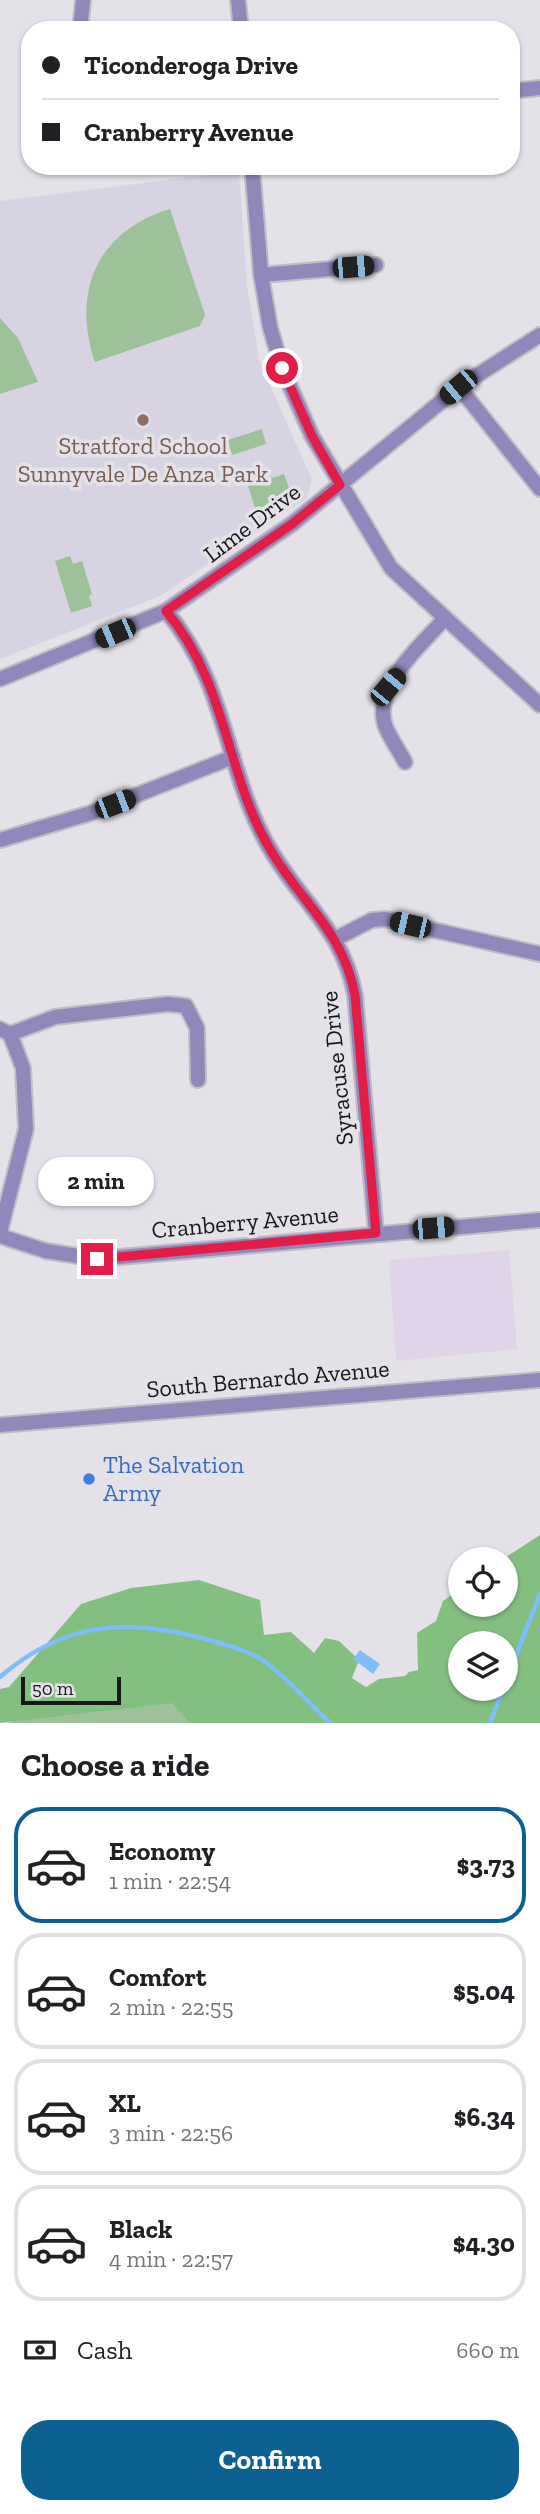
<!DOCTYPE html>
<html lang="en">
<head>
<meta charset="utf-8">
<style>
	:root { --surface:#fff; --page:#f6f6f6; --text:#202124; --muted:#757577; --line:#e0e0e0; --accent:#0d6092 }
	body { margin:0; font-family:"Zilla Slab",serif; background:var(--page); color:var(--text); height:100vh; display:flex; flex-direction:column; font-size:26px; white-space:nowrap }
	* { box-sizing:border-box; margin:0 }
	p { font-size:23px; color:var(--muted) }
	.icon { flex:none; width:38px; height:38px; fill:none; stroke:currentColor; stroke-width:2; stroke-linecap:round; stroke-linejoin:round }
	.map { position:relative; height:1723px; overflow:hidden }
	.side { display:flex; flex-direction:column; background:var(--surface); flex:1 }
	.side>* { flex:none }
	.guide { position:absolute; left:21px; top:21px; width:499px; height:154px; border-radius:28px; box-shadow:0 2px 5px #0004; display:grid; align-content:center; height:154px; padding:0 21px; background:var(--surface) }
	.tools { position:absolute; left:448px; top:1547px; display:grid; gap:14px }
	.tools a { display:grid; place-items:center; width:70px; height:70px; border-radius:50%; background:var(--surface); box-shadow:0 2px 5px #0004; font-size:35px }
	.scale { position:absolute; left:21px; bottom:18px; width:100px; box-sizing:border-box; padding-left:7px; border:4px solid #18171a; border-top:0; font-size:19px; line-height:24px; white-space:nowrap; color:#18171a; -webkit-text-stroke:5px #e4e1e9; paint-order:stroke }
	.end { position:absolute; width:32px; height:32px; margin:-16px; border:9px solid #e11d48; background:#fff; box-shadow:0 0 0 4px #fff }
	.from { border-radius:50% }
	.bubble { position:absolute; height:49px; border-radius:24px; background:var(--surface); box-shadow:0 2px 5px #0004; font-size:23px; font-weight:700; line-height:49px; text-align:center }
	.car { position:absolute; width:21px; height:42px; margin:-21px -10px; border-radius:9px; box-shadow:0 0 5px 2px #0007; background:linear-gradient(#222 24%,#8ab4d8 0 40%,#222 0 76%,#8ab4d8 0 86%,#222 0) }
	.guide b { display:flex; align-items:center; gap:24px; height:66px; font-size:26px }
	.guide b+b { border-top:2px solid var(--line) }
	.guide i { width:18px; height:18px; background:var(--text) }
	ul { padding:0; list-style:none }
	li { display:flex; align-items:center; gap:21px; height:116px; margin:0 14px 10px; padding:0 7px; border:4px solid var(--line); border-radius:28px }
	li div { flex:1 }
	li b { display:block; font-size:26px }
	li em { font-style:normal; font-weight:700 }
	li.active { border-color:var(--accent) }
	li>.icon { width:63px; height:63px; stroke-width:1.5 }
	h2 { padding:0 21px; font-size:32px; line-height:84px }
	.pay { display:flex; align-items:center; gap:18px; height:77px; padding:0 21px; font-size:26px }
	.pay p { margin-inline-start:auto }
	.button { display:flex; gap:14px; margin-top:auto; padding:14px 21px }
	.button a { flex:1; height:80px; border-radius:28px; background:var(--accent); color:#fff; font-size:28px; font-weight:700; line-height:80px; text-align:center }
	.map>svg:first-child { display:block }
</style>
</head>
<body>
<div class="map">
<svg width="540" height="1723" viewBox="0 0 540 1723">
	<rect width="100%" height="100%" fill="#e4e1e9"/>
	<polygon fill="#e0d4e8" points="509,1250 517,1349 396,1361 389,1260"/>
	<polygon fill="#d8d3e2" points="239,171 247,285 259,360 312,480 307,498 160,596 0,659 0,201"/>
	<g fill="#9dc29a">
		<path d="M170,209L205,315L200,326L95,362C71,292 97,231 170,209Z"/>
		<polygon points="0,318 18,338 38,382 0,394"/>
		<polygon points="262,429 266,444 232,455 228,440"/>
		<polygon points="284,474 294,502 257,514 248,486"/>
		<polygon points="70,556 73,564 82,561 92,594 89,596 92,606 71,613 55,561"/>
		<polygon points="145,1670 277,1723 8,1723"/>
	</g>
	<path fill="#83c080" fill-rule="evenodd" d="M540,1535V1723H190L172,1703L0,1723V1689L9,1687L81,1604L131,1588L199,1580L260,1600L264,1635L291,1632L314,1653L325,1638L339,1641L359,1660L352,1678L366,1687L379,1679L405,1676L409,1672L418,1670L417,1633L436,1621L443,1601L460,1589V1605H506V1559H503ZM460,1643H506V1689H460Z"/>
	<polygon fill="#7fbefc" points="360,1650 380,1664 373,1674 353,1659"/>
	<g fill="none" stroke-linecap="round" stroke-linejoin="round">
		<g stroke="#7fbefc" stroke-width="4.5">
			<path d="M0,1677C66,1620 128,1618 209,1640C230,1646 251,1651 268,1664C290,1681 310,1704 330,1723"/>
			<polyline points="506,1681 540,1594"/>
			<polyline points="490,1723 503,1689"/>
		</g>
		<g stroke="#bfbdc4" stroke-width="18">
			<g id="minor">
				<polyline points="238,0 241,30"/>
				<polyline points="80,30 83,0"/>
				<polyline points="511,91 540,88"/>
				<polyline points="252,166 261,275 270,327 282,368 312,436 391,568 540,705"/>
				<polyline points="261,275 376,265"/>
				<polyline points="459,387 540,489"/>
				<path d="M166,611C230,687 224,775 273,854C305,906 343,932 355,995L376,1233"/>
				<polyline points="0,679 166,611 292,524 459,387 540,335"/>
				<path d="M405,762C399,751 391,739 386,728C370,687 421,646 445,618"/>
				<polyline points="0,840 91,813 233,757"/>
				<polyline points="335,939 372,920 385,919 540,954"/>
				<polyline points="0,1029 10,1034 23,1068 26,1129 0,1232"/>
				<polyline points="10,1034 55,1017 168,1004 186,1006 197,1028 198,1080"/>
				<polyline points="0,1236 46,1251 97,1259 540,1220"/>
				<polyline points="0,1425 540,1380"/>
			</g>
		</g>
		<use href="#minor" stroke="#9287ba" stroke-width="14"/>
	</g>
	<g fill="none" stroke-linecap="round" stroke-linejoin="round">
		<path stroke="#e11d48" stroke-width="9" d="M97,1259L376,1233L355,995C343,932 304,905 273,854C224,775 230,687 166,611L292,524L340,485L312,436L282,368"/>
	</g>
	<circle fill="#8d6e63" stroke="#e4e1e9" stroke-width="2.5" cx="143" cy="420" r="7"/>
	<circle fill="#3f7fe0" stroke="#e4e1e9" stroke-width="2.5" cx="89" cy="1479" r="7"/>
	<g text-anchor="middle" stroke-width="7" stroke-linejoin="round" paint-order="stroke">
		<g font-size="24" fill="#785e54" stroke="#e4e1e9">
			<text x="143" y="454">Stratford School<tspan x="143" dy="28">Sunnyvale De Anza Park</tspan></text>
		</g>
		<g font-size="24" fill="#18171a" stroke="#e4e1e9">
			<text transform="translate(252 523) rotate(-37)" y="8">Lime Drive</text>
			<text transform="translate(337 1068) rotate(-96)" y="8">Syracuse Drive</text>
			<text transform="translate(245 1222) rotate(-5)" y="8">Cranberry Avenue</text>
			<text transform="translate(268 1379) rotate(-5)" y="8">South Bernardo Avenue</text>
		</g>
		<g font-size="24" fill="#366cbe" stroke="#e4e1e9" text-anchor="start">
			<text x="103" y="1473">The Salvation<tspan x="103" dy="28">Army</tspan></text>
		</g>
	</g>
</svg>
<div class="tools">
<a><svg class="icon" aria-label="locate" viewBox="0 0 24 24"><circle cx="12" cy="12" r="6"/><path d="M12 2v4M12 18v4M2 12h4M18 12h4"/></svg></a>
<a><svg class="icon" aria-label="layers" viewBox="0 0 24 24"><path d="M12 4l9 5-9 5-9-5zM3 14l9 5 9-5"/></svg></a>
</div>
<div class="scale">50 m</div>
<i class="end from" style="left:282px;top:368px"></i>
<i class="end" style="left:97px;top:1259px"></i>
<div class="bubble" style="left:38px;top:1157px;width:116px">2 min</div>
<i class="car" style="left:353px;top:267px;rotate:85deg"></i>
<i class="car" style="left:458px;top:387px;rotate:230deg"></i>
<i class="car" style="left:115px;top:633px;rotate:247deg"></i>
<i class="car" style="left:388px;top:687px;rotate:40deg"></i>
<i class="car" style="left:115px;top:804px;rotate:69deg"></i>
<i class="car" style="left:410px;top:925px;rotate:283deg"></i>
<i class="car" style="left:433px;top:1228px;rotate:85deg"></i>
<div class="guide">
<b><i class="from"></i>Ticonderoga Drive</b>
<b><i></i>Cranberry Avenue</b>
</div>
</div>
<section class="side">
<h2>Choose a ride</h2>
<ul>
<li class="active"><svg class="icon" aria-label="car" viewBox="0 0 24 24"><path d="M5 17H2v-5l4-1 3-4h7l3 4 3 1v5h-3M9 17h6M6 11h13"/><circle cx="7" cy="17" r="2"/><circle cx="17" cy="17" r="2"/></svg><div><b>Economy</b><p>1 min · 22:54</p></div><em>$3.73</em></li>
<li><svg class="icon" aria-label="car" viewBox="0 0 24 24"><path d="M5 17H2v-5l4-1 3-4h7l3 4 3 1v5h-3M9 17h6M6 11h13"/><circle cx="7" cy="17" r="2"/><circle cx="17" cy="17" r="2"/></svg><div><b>Comfort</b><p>2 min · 22:55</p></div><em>$5.04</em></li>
<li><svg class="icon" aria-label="car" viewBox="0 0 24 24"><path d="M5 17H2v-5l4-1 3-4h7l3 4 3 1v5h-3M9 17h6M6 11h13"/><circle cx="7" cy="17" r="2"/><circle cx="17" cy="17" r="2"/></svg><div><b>XL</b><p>3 min · 22:56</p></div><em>$6.34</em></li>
<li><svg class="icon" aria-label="car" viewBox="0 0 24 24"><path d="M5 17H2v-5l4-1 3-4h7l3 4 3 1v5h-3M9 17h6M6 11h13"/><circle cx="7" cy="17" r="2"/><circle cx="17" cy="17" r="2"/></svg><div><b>Black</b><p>4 min · 22:57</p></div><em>$4.30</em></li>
</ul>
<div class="pay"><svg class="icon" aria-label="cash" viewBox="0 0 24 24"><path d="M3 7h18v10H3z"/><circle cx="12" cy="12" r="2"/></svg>Cash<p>660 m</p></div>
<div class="button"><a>Confirm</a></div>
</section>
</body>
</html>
